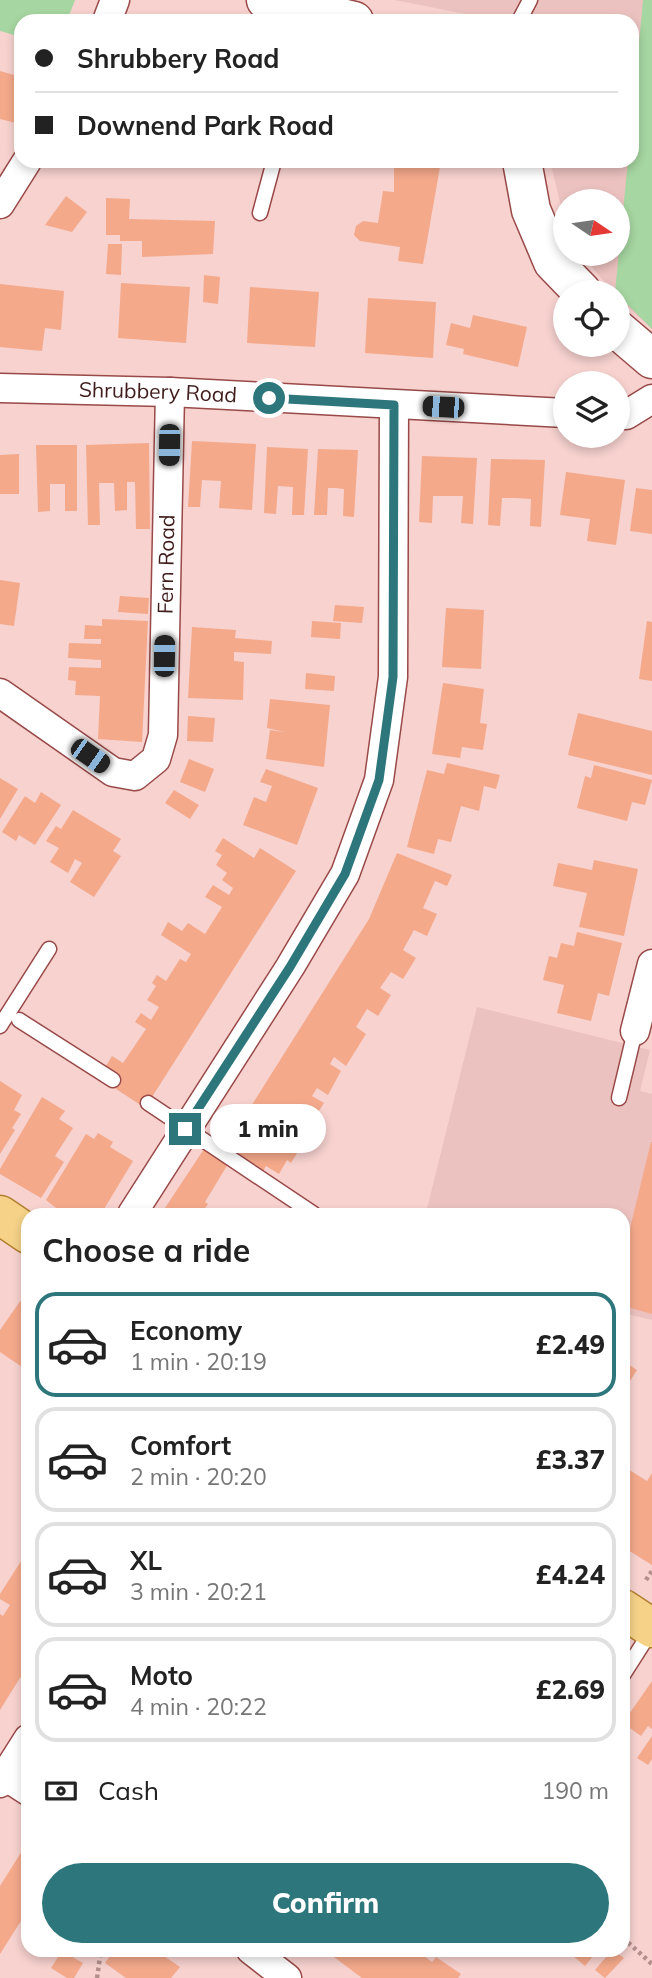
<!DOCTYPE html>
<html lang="en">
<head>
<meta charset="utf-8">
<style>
	:root { --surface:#fff; --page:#f2f2f2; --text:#222; --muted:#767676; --line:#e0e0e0; --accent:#2d767c }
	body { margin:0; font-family:Mulish,sans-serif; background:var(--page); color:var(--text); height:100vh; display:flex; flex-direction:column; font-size:26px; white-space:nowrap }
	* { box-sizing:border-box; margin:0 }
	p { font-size:23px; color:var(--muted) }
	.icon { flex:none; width:38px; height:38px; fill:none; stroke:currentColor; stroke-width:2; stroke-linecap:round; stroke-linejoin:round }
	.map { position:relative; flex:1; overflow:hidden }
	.side { position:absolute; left:21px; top:1208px; width:609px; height:749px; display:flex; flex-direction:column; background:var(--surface); border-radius:21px; box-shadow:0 4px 10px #0003 }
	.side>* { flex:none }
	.hud { position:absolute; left:14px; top:14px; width:625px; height:154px; border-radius:21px; box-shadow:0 4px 10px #0003; display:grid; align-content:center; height:154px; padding:0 21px; background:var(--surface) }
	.needle { width:46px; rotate:103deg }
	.controls { position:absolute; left:553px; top:189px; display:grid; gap:14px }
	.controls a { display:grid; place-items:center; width:77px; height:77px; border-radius:50%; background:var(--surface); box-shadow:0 4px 10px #0003; font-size:35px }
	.end { position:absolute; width:32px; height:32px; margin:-16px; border:9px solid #2d767c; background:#fff; box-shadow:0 0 0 4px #fff }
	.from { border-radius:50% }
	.bubble { position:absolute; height:49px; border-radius:24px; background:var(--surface); box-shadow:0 4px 10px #0003; font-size:23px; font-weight:800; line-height:49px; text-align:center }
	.car { position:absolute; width:21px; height:42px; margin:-21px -10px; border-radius:9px; box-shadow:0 0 5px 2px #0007; background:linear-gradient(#222 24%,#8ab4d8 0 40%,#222 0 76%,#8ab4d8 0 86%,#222 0) }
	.hud b { display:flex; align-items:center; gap:24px; height:66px; font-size:26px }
	.hud b+b { border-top:2px solid var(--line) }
	.hud i { width:18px; height:18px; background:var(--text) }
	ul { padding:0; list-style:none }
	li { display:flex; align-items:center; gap:21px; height:105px; margin:0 14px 10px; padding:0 7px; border:4px solid var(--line); border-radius:21px }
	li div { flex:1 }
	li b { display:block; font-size:26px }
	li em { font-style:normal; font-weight:800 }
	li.current { border-color:var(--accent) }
	li>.icon { width:63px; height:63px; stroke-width:1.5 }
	h2 { padding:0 21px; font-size:32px; line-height:84px }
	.pay { display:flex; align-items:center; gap:18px; height:77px; padding:0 21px; font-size:26px }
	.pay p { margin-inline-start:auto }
	.action { display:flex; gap:14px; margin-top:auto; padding:14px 21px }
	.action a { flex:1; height:80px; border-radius:42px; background:var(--accent); color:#fff; font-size:28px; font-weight:800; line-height:80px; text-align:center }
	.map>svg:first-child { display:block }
</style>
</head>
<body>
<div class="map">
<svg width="652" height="1978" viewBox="0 0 652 1978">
	<rect width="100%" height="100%" fill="#f7d2cf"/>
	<g fill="#ebc2bf">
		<polygon points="395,0 652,0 652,329 618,298 618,292 613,292 581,254 618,254 618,201 565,201 565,222 550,161 632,161 632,21 481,21 475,16"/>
		<polygon points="477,1007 650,1050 640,1091 652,1094 652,1320 623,1313 623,1214 426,1213"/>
	</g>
	<g fill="#a6d6a1">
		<polygon points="0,0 75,0 67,21 21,21 21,37 0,31"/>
		<polygon points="643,0 652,0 652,329 615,292 628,161 632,161 632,118"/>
	</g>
	<g fill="#f4a98b">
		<polygon points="0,71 21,77 21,105 16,123 0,119"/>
		<polygon points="394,161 441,161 423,264 398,261 400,247 360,241 354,235 356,226 363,221 378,223 383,191 394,192"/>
		<polygon points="66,196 87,212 72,232 45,225"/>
		<polygon points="106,198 130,199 129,219 215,221 213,254 142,257 142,241 120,241 120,235 106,235"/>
		<polygon points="108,244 122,244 121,275 106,274"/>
		<polygon points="204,275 220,277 218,304 203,302"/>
		<polygon points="121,283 190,287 186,343 118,338"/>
		<polygon points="0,284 64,291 61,330 45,328 42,351 0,347"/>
		<polygon points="250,287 319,292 315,347 247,343"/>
		<polygon points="368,298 436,302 433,358 365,353"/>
		<polygon points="473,315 527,327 518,367 463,354 464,349 446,345 451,323 470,328"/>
		<polygon points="192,441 256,444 252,510 219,508 221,481 202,480 200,507 188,507"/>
		<polygon points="149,443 150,529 136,529 135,482 127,482 127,510 115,511 114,483 99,483 100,525 88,525 86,445"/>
		<polygon points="36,445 77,445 77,511 65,511 65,484 50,484 50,511 38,512"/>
		<polygon points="267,447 308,449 304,515 292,515 293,487 278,486 276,514 264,513"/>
		<polygon points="318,449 358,450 354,517 343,516 344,489 335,488 328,488 327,515 314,515"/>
		<polygon points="19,454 19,494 0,494 0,455"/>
		<polygon points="422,456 477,458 473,524 461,523 463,496 433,496 432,523 419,522"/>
		<polygon points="491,459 545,460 541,527 530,526 531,499 516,498 502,498 500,526 488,525"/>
		<polygon points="566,472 625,480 616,545 587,541 590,519 560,515"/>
		<polygon points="636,488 652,490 652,534 630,531"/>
		<polygon points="0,580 20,583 14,626 0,624"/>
		<polygon points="120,596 149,598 148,614 118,612"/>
		<polygon points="335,605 364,607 362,623 333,621"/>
		<polygon points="446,608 484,610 481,669 442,667"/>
		<polygon points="102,619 148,621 142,742 98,739 100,696 75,695 76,681 68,680 69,667 101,668 101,660 68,658 69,643 101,644 101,639 84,639 85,625 102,626"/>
		<polygon points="312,621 341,623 340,639 311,637"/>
		<polygon points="647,621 652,622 652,681 639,679"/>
		<polygon points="192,627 236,630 235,638 272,641 271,654 234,652 234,661 244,662 243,700 188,698"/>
		<polygon points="306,673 335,676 334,691 305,689"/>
		<polygon points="443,683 484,689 480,723 487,724 483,750 462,747 460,758 432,754"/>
		<polygon points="270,699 330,705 324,767 266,759 270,730 285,732 267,728"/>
		<polygon points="578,713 652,731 652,775 568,755"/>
		<polygon points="188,716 215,718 213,742 187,741"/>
		<polygon points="189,759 214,769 205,792 180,782"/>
		<polygon points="447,763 500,775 496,789 484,786 479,811 461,806 451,842 438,839 434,854 407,847 427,770 444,774"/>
		<polygon points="594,765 652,780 645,805 632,802 627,821 577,808 585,776 591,778"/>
		<polygon points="266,769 318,788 297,845 243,825 254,797 266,802 272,786 260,782"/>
		<polygon points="0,778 18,789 0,819"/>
		<polygon points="174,790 199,805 190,819 165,803"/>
		<polygon points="41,792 61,805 35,845 19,835 16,841 2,832 25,796 35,803"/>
		<polygon points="73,810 121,839 113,851 121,856 94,897 70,882 82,863 75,859 68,873 50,862 59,848 46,841 56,826 61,829"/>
		<polygon points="223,838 254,858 260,848 296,871 145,1108 110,1085 117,1073 106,1066 112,1056 123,1063 146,1029 135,1022 141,1013 151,1020 159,1007 147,1000 156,986 152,983 157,975 166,981 180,959 186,962 191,954 161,935 168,922 182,931 188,923 205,934 222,907 205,897 213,885 229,895 233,888 222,880 227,873 216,865 222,855 215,851"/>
		<polygon points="397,853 452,875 447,886 435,881 423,908 437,914 427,936 414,930 403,950 416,958 403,979 391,972 380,988 391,995 378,1016 367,1009 356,1027 366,1034 346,1066 334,1057 330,1064 341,1071 328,1095 317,1088 312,1096 324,1103 318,1112 306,1104 299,1116 311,1124 304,1134 292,1126 281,1143 297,1153 291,1163 287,1160 279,1174 266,1166 262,1173 224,1149 369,919"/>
		<polygon points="594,860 638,869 624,936 579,927 587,893 553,886 558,863 592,870"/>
		<polygon points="577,932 622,943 609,996 598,993 591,1021 557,1013 564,985 543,980 549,956 557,958 561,943 574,946"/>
		<polygon points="0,1081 22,1095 14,1110 21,1114 12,1128 15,1130 0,1154"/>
		<polygon points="42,1097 65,1111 59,1119 73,1128 55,1156 64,1162 41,1198 0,1174 0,1169"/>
		<polygon points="98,1133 113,1142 110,1147 133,1161 101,1214 71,1214 60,1211 46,1200 86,1134 94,1139"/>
		<polygon points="651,1142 652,1142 652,1314 623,1306 623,1257"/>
		<polygon points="204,1149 228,1164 205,1202 208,1204 201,1214 161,1214"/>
		<polygon points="21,1300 28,1305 28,1371 0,1352 0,1330"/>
		<polygon points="623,1361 637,1370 623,1392"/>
		<polygon points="623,1466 647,1481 652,1473 652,1565 623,1547"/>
		<polygon points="25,1555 28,1557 28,1665 0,1710 0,1614 3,1616 10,1605 0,1599 0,1594"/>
		<polygon points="652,1681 652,1729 648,1726 641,1736 623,1723"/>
		<polygon points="652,1736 652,1759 648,1765 637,1758"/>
		<polygon points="22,1851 28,1855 28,1910 0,1954 0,1886"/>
		<polygon points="114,1950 155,1950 180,1967 171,1978 126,1978 105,1963"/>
		<polygon points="334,1950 399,1950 403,1953 406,1950 416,1950 432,1962 436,1957 461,1974 458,1978 362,1978 330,1954"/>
		<polygon points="578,1950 598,1950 585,1966 573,1956"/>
		<polygon points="612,1950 624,1958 605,1978 595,1970"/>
		<polygon points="62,1951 83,1963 74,1978 67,1978 51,1968"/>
	</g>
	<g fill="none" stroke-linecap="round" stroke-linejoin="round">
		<g stroke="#984948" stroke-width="17">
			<g id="lane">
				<polyline points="519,21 530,0"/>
				<polyline points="260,213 274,161"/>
				<polyline points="19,1020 113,1080"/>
				<polyline points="0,1026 49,949"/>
				<polyline points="619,1098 635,1031"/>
				<polyline points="148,1103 314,1214"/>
				<polyline points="623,1675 651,1631"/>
			</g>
		</g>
		<g stroke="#984948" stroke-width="31">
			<g id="street">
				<polyline points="107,21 115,0"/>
				<polyline points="0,204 27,161"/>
				<path id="s1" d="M0,388L170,392L565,413"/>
				<polyline points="618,415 626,415 652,399"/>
				<path id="s2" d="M0,693L113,772L135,776L156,759L163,735L170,392"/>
				<polyline points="635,1031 652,964"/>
				<polyline points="132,1214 290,967 345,874 379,780 393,677 394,405"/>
				<polyline points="5,1776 28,1791"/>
				<polyline points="0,1783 28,1739"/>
				<polyline points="251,1950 287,1978"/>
			</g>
		</g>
		<g stroke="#984948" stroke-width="41">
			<g id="secondary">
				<polyline points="266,0 354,21"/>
				<polyline points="522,161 531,210 553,262 582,292"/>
				<polyline points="618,330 652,359"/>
			</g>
		</g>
		<g stroke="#b17f2f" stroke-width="41">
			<g id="primary">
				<polyline points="0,1215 28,1234"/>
				<polyline points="623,1609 652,1628"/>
			</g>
		</g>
		<g stroke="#b38f8c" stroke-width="4.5" stroke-dasharray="3.5 3.5" stroke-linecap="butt">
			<polyline points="646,1580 652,1571"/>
			<polyline points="623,1938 652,1964"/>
			<polyline points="97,1978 101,1950"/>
		</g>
		<use href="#lane" stroke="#fff" stroke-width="14"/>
		<use href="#street" stroke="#fff" stroke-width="28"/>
		<use href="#secondary" stroke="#fff" stroke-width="38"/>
		<use href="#primary" stroke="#f5d288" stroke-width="38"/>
	</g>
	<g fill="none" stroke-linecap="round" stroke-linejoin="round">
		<polyline stroke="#2d767c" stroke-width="9" points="185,1129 290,967 345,874 379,780 393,677 394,405 269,398"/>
	</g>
	<g text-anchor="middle" stroke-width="6" stroke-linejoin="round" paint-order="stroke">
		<g font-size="21" fill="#3f1d1c" stroke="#fdfdfd">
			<text dy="7" stroke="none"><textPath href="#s1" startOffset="158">Shrubbery Road</textPath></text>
			<text dy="7" stroke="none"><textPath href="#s2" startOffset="383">Fern Road</textPath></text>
		</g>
	</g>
</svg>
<div class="controls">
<a><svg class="needle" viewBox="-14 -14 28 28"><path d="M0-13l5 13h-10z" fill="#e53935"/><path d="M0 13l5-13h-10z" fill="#767676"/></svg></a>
<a><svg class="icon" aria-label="locate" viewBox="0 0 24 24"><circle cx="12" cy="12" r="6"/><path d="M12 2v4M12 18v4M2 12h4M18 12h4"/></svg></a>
<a><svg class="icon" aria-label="layers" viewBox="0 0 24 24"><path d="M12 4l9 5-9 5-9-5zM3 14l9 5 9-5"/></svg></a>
</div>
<i class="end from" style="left:269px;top:398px"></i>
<i class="end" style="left:185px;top:1129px"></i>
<div class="bubble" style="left:210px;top:1104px;width:116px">1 min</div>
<i class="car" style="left:443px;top:407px;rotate:273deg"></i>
<i class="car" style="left:169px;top:445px;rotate:181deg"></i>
<i class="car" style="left:164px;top:656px;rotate:1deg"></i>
<i class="car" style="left:90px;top:756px;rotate:125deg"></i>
<div class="hud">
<b><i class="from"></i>Shrubbery Road</b>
<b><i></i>Downend Park Road</b>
</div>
<section class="side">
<h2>Choose a ride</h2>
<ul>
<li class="current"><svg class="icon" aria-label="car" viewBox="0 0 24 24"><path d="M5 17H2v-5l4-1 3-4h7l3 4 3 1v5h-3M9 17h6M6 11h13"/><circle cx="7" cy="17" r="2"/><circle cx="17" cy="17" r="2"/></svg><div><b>Economy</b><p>1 min · 20:19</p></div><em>£2.49</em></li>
<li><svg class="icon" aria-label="car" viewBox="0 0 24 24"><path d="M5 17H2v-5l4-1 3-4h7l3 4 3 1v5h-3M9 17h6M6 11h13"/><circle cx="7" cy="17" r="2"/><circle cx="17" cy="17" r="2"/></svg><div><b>Comfort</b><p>2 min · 20:20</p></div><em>£3.37</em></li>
<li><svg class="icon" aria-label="car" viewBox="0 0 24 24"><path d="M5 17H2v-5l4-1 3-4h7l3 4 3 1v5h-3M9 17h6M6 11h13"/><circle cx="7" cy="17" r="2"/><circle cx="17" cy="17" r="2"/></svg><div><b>XL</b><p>3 min · 20:21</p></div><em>£4.24</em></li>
<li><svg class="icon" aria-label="car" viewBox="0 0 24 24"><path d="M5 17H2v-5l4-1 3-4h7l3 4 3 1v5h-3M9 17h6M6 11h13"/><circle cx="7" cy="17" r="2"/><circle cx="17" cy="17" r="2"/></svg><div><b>Moto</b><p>4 min · 20:22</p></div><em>£2.69</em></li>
</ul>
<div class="pay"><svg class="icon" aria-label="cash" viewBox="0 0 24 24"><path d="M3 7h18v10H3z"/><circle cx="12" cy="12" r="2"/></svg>Cash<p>190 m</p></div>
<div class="action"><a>Confirm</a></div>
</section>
</div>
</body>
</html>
